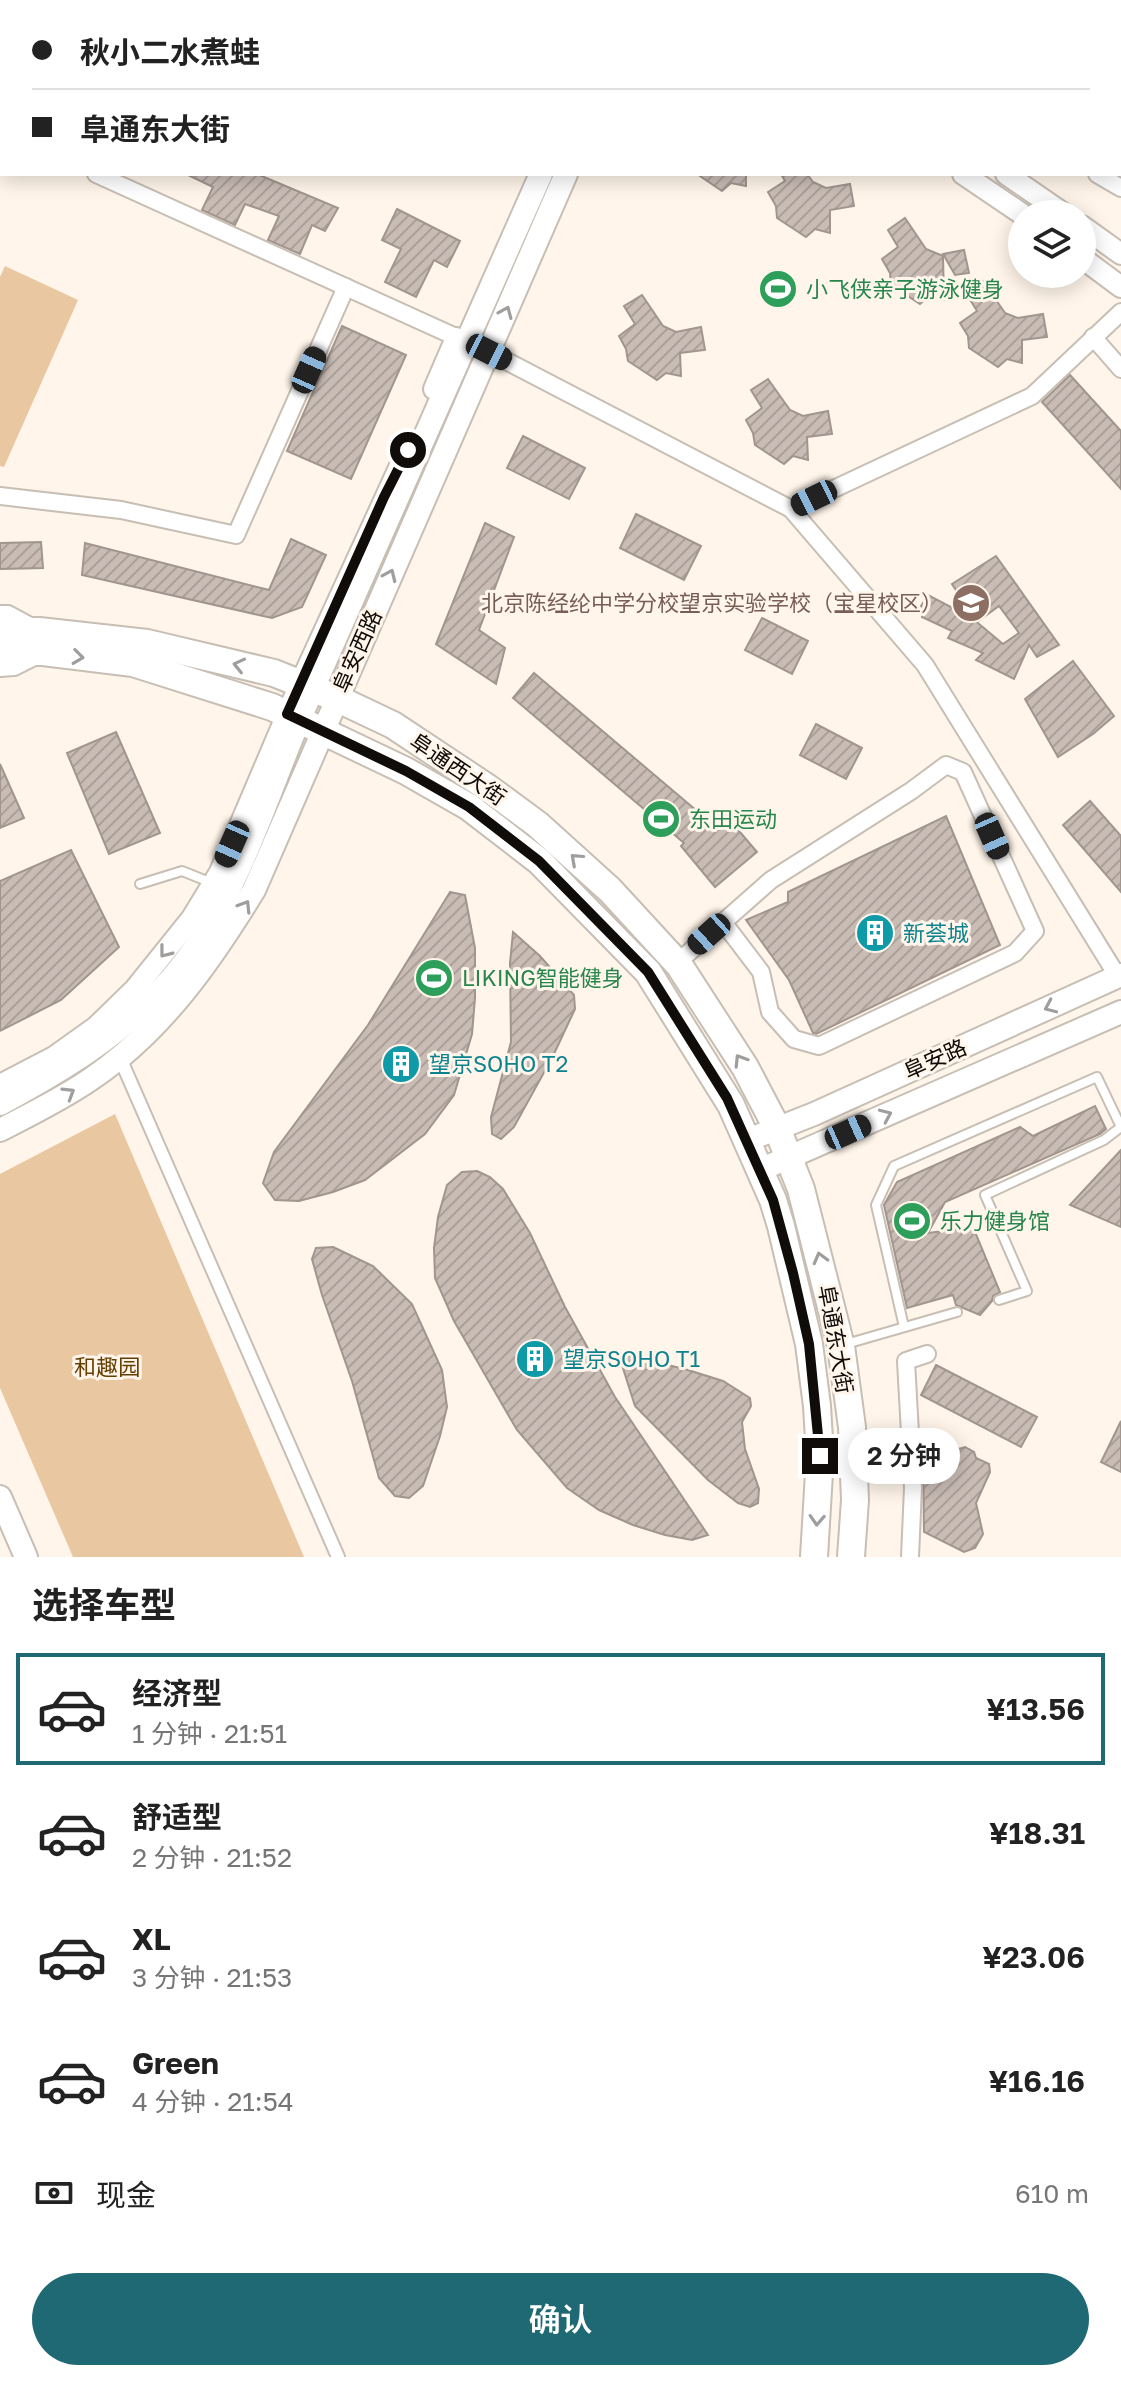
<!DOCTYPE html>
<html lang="zh">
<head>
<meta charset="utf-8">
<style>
	:root { --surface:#fff; --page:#f6f6f6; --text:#222; --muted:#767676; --line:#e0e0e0; --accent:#1f6974 }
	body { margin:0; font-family:"Golos Text","Noto Sans SC",sans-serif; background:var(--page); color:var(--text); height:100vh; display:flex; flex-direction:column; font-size:30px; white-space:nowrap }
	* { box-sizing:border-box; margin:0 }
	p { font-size:26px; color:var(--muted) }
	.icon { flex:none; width:44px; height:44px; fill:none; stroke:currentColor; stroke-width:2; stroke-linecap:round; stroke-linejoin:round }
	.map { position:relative; height:1557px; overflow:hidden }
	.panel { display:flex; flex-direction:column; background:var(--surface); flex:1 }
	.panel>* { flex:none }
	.top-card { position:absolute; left:0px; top:0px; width:1122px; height:176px; box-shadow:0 4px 20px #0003; display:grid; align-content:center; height:176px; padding:0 32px; background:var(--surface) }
	.tools { position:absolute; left:1008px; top:200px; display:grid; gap:16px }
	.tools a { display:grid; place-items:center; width:88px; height:88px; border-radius:50%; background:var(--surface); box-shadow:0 4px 20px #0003; font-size:40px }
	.end { position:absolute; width:36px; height:36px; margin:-18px; border:10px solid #0f0c09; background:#fff; box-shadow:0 0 0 4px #fff }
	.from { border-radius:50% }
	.bubble { position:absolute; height:56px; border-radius:28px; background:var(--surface); box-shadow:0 4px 20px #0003; font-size:26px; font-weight:600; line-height:56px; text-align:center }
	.car { position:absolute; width:24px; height:48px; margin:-24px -12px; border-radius:10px; box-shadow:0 0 6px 2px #0007; background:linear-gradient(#222 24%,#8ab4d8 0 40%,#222 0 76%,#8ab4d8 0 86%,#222 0) }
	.top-card b { display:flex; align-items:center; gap:28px; height:76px; font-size:30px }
	.top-card b+b { border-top:2px solid var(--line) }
	.top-card i { width:20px; height:20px; background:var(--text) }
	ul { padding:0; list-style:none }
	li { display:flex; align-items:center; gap:24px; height:112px; margin:0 16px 12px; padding:0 16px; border:4px solid transparent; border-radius:0px }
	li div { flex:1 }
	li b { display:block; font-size:30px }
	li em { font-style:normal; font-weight:600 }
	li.current { border-color:var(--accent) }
	li>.icon { width:72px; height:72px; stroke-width:1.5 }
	h2 { padding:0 32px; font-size:36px; line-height:96px }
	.pay { display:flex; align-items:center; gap:20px; height:88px; padding:0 32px; font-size:30px }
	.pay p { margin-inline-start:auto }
	.button { display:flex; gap:16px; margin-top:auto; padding:16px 32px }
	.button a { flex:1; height:92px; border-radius:48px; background:var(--accent); color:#fff; font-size:32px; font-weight:600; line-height:92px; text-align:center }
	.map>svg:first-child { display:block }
</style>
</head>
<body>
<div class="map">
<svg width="1121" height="1557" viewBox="0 0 1121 1557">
	<defs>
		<pattern id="building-hatch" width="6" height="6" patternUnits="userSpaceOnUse" patternTransform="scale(2)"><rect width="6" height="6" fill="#c9bcb5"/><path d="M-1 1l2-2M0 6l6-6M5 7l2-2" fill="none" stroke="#aba09a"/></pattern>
	</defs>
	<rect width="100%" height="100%" fill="#fff5ea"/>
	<g fill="#e9c7a0">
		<polygon points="5,266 78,300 4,467 0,466 0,277"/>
		<polygon points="115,1114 304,1557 73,1557 0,1388 0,1174"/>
	</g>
	<g fill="url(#building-hatch)" stroke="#a1958e" stroke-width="2">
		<polygon points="186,174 257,174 338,208 325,231 312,225 300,254 268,240 279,216 245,204 235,225 202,210 213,187"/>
		<polygon points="697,174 746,174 746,186 731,183 722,191"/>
		<polygon points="781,174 807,174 813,182 826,188 850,184 854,206 830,210 830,233 815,229 806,237 777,218 776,206 768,192 785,181"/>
		<polygon points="397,209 460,241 447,267 434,260 416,297 385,282 401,249 382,240"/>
		<polygon points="905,218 926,249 943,256 944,300 929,296 920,304 891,285 890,273 882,259 898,247 888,230"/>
		<polygon points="964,250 969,273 955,275 943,254"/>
		<polygon points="983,281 1005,313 1018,318 1043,314 1047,337 1022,340 1022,363 1007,359 998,367 969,348 968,336 960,323 977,311 966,293"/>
		<polygon points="642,295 663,326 676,332 701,327 705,350 680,353 681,376 666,373 657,380 628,361 626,349 619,336 635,324 624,306"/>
		<polygon points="342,326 406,355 351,479 287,451"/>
		<polygon points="1070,375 1121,431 1121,489 1042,402"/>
		<polygon points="768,379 790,410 803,416 828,411 832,434 807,437 808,460 793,456 784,464 755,445 753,433 746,420 762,408 751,390"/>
		<polygon points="523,436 585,468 569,499 507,468"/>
		<polygon points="636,514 701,546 684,580 620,548"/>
		<polygon points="485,523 514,537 479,630 505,648 496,684 436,644"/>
		<polygon points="291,539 326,555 302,607 272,618 82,575 85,543 269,590"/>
		<polygon points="41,542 43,568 0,569 0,543"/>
		<polygon points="996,556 1059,645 1037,657 1029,645 1014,679 976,660 983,653 948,638 952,631 922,617 925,610 921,606 928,595 972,618 1003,644 1019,633 999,606 977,622 952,584"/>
		<polygon points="762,618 808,641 792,674 745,650"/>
		<polygon points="1073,661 1114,716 1093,734 1058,757 1025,699"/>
		<polygon points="534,673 710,822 722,811 757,852 715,887 681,846 684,843 513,698"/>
		<polygon points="816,724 862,748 846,779 800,755"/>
		<polygon points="116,732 160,833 109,854 67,753"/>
		<polygon points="0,764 24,818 0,828"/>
		<polygon points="1090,801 1121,836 1121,892 1063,825"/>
		<polygon points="946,816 1000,945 816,1034 813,1033 789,980 746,920 788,902 788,892"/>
		<polygon points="71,850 119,947 61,1000 0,1031 0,881"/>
		<polygon points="450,892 465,895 475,948 475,998 472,1034 454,1095 425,1134 365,1180 333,1192 299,1201 275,1200 263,1183 274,1152 368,1025"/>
		<polygon points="513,932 540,956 574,995 575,1009 553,1056 514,1127 501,1139 492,1134 491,1117 511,1042 510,963"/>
		<polygon points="1095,1106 1106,1129 1100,1134 945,1202 928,1233 973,1227 1000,1292 993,1296 992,1301 980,1315 956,1305 953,1295 907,1308 884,1205 897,1182 1020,1127 1033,1136"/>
		<polygon points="1121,1150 1121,1227 1070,1205"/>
		<polygon points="477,1171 490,1177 503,1189 530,1233 565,1307 615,1397 708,1535 692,1540 665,1535 633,1525 599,1510 567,1488 517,1430 454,1321 435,1278 434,1248 438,1217 447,1185 462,1172"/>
		<polygon points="333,1247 373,1266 412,1304 442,1370 447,1407 440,1436 423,1486 409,1498 395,1496 379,1478 352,1381 322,1295 312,1259 316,1248"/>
		<polygon points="628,1355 688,1370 723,1381 750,1398 751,1406 742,1422 745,1449 759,1489 758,1503 750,1507 738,1503 708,1480 635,1406 621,1362"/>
		<polygon points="936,1365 1037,1417 1021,1447 921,1395"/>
		<polygon points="1121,1421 1121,1472 1101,1462"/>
		<polygon points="947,1443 959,1449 965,1447 974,1452 976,1458 989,1464 990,1472 976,1503 983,1534 975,1548 964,1552 924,1532 923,1453"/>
	</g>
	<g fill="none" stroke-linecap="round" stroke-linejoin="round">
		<g stroke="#c7beb4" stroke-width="12">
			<g id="service">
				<polyline points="140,884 182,871 212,883"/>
				<polyline points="999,1300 1027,1291 985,1195 1104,1140 1121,1127"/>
				<polyline points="904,1327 876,1205 894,1166 1097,1077 1121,1127"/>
				<polyline points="846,1344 957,1312"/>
			</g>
		</g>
		<g stroke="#c7beb4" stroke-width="16">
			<polyline id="pedestrian" points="120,1058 338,1557"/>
		</g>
		<g stroke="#c7beb4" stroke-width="20">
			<g id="minor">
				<polyline points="793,0 796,2"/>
				<polyline points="28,2 29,0"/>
				<polyline points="1021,2 1022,0"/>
				<polyline points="0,64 2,60"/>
				<polyline points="0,130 2,131"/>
				<polyline points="96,174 489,352 791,509 1032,396 1121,312"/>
				<polyline points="1097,174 1121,188"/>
				<polyline points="1093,337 1121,369"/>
				<polyline points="0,496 121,510 236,535 346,287"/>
				<polyline points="791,509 925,665 1118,977"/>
				<polyline points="0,614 8,614 34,628"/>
				<polyline points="0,668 14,667 36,656"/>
				<polyline points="677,963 771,880 911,791 946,765 963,772 1035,931 1015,953 819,1046 794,1039 770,1012 761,972 723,922"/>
				<polyline points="910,1557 913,1488 906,1361 927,1354"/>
			</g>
		</g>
		<g stroke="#c7beb4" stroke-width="24">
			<g id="tertiary">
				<polyline points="705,0 709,2"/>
				<polyline points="963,174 1022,214"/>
				<polyline points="1006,174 1064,214"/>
				<polyline points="1082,226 1121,254"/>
				<polyline points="1082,258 1121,287"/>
				<polyline points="434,389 456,338"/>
				<polyline points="0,1085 54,1057 96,1027 135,989 192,918 220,872 300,684 410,444"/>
			</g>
		</g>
		<g stroke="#c7beb4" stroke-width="26">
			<g id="secondary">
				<polyline points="616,2 617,0"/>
				<polyline points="640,2 641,0"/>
				<path d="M0,1104C63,1070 122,1035 170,980C236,904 262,807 301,716C380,535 462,355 541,174"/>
				<path d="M0,1130C31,1114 62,1099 91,1079C162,1031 210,962 254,890L566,174"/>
				<polyline points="748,1140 814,1114 1121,975"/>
				<polyline points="760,1170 1121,1012"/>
				<polyline points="0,1497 26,1557"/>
			</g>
		</g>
		<g stroke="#c7beb4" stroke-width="30">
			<g id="primary">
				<polyline points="0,631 39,631 147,643 274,673 336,698 393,725 488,788 537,824 610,890 679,965 745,1067 777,1128 801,1189 841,1346 852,1427 855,1500 851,1557"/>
				<polyline points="0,652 43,652 133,663 272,707 406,771 469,807 539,861 648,972 731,1105 773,1200 781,1226 809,1344 817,1406 820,1456 814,1557"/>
			</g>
		</g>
		<use href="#service" stroke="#fff" stroke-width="8"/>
		<use href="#pedestrian" stroke="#fff" stroke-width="12"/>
		<use href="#minor" stroke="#fff" stroke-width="16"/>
		<use href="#tertiary" stroke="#fff" stroke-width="20"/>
		<use href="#secondary" stroke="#fff" stroke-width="22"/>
		<use href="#primary" stroke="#fff" stroke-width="26"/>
	</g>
	<defs><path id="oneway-chevron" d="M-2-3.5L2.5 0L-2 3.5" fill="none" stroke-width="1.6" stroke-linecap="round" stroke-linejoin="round" transform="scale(2)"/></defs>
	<g stroke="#9f9e9d">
		<use href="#oneway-chevron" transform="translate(506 312) rotate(-67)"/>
		<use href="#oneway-chevron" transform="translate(390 575) rotate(-66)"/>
		<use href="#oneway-chevron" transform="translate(78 657) rotate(7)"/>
		<use href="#oneway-chevron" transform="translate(239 665) rotate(-167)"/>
		<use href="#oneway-chevron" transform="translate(576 859) rotate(-138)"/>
		<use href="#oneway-chevron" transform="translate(245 906) rotate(-58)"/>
		<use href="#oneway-chevron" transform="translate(165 952) rotate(128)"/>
		<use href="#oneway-chevron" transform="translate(1050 1007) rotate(156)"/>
		<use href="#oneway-chevron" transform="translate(740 1060) rotate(-122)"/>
		<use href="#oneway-chevron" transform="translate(69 1093) rotate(-32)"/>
		<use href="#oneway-chevron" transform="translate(886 1115) rotate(-24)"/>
		<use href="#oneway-chevron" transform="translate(820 1258) rotate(-105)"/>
		<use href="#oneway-chevron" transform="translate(817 1520) rotate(93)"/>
	</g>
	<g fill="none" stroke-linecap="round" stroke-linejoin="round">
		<polyline stroke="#0f0c09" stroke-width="10" points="408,450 384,497 287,714 406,771 469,807 539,861 648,972 727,1098 773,1200 793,1273 809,1344 820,1456"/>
	</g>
	<defs>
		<g id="stadium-disc" transform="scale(2)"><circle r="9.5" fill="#2e9e5b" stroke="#fff5ea"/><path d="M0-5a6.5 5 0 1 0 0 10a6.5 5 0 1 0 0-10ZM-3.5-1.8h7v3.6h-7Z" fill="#fff"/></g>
		<g id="school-disc" transform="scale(2)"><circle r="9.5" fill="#8d6e63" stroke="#fff5ea"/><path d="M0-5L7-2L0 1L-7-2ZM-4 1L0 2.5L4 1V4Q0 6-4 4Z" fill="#fff"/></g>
		<g id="building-disc" transform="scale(2)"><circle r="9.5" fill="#0f9aa8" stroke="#fff5ea"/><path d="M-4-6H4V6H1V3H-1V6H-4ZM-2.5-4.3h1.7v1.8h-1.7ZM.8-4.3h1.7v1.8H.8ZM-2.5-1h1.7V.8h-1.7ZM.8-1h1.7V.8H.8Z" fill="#fff"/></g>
	</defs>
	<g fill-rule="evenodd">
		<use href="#stadium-disc" x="778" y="289"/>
		<use href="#school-disc" x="971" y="603"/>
		<use href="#stadium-disc" x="661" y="819"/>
		<use href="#building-disc" x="875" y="933"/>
		<use href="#stadium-disc" x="434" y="978"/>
		<use href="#building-disc" x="401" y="1064"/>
		<use href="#stadium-disc" x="912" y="1221"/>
		<use href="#building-disc" x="535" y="1359"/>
	</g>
	<g text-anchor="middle" stroke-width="6" stroke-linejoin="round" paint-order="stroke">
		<g font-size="22" fill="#27864d" stroke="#fff5ea" text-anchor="start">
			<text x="806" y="297">小飞侠亲子游泳健身</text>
			<text x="689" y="827">东田运动</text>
			<text x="462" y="986">LIKING智能健身</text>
			<text x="940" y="1229">乐力健身馆</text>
		</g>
		<g font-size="22" fill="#785e54" stroke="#fff5ea" text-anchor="end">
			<text x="943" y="611">北京陈经纶中学分校望京实验学校（宝星校区）</text>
		</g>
		<g font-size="22" fill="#0f0c09" stroke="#fff5ea">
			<text transform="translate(357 651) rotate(-66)" y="8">阜安西路</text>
			<text transform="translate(458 769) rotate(34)" y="8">阜通西大街</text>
			<text transform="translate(935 1059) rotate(-24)" y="8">阜安路</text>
			<text transform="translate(836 1339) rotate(80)" y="8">阜通东大街</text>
		</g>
		<g font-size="22" fill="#0d838f" stroke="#fff5ea" text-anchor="start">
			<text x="903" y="941">新荟城</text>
			<text x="429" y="1072">望京SOHO T2</text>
			<text x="563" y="1367">望京SOHO T1</text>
		</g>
		<g font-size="22" fill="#653e00" stroke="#fff5ea">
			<text x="107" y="1375">和趣园</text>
		</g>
	</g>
</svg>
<div class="tools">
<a><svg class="icon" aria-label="layers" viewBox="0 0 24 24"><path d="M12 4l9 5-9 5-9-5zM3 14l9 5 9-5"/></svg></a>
</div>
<i class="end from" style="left:408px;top:450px"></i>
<i class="end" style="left:820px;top:1456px"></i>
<div class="bubble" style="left:848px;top:1428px;width:112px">2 分钟</div>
<i class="car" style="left:489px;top:352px;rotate:117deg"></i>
<i class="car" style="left:309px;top:370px;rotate:24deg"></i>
<i class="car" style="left:814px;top:498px;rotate:244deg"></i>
<i class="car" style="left:992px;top:836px;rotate:156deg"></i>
<i class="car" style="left:232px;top:844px;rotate:204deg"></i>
<i class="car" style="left:709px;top:934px;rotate:228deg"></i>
<i class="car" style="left:848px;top:1132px;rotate:66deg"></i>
<div class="top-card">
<b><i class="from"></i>秋小二水煮蛙</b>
<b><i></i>阜通东大街</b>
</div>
</div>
<section class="panel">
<h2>选择车型</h2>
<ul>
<li class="current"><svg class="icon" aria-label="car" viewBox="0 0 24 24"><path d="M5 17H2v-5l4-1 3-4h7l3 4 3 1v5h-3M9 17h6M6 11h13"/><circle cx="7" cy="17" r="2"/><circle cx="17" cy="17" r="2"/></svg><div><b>经济型</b><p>1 分钟 · 21:51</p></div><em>¥13.56</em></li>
<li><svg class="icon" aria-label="car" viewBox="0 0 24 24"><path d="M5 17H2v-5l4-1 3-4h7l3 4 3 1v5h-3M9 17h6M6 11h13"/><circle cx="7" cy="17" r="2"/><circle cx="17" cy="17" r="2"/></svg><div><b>舒适型</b><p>2 分钟 · 21:52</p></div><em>¥18.31</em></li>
<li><svg class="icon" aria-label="car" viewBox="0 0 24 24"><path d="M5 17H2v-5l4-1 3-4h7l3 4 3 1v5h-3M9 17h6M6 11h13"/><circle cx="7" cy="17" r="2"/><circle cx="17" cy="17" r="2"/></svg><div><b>XL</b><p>3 分钟 · 21:53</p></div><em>¥23.06</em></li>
<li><svg class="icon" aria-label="car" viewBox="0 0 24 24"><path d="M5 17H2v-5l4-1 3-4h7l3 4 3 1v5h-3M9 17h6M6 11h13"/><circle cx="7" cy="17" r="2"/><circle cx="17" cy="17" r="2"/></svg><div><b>Green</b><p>4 分钟 · 21:54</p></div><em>¥16.16</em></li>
</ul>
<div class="pay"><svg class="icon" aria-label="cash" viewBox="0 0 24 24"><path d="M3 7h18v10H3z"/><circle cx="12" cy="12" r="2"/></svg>现金<p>610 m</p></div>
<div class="button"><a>确认</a></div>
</section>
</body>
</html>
